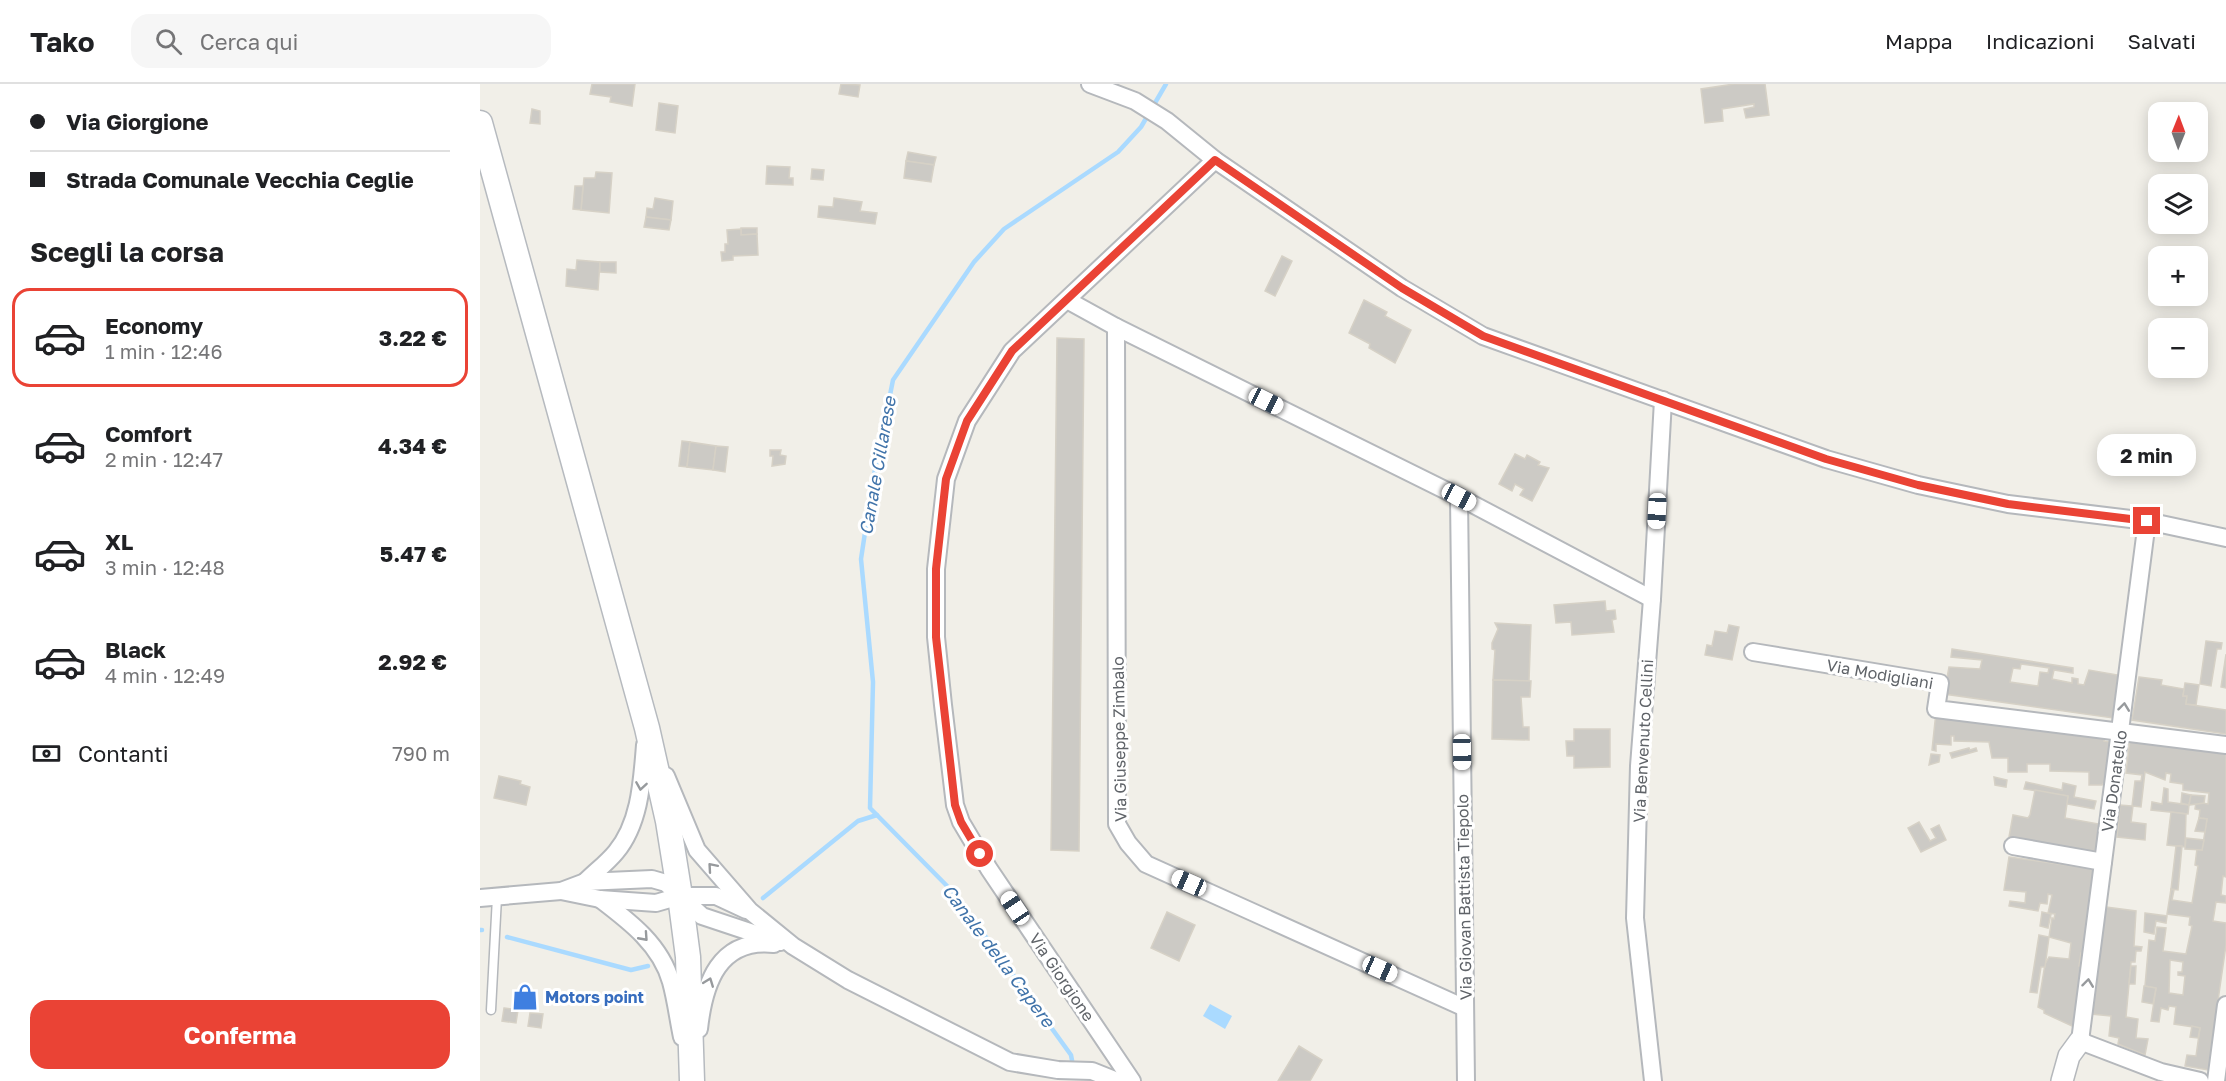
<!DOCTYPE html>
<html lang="it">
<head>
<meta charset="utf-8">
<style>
	:root { --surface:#fff; --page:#f6f6f6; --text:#202124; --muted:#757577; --line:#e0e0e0; --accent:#ea4335 }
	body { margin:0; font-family:"Golos Text",sans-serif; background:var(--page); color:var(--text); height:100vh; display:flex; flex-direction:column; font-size:22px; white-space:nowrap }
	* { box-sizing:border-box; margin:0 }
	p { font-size:20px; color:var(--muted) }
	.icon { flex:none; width:33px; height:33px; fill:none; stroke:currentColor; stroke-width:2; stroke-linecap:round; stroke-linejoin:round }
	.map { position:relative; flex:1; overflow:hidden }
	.details { display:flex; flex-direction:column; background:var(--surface); width:480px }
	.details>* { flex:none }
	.guide { display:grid; align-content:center; height:132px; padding:0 30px; background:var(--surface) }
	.needle { width:39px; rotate:1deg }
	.fabs { position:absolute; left:1668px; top:18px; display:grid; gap:12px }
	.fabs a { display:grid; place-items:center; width:60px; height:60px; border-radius:12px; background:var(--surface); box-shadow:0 3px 15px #0003; font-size:30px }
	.end { position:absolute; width:27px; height:27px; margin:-14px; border:8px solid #ea4335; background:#fff; box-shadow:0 0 0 3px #fff }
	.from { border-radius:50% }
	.bubble { position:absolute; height:42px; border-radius:18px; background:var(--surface); box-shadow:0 3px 15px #0003; font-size:20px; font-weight:700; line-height:42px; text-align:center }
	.car { position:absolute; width:18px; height:36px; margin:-18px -9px; border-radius:8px; box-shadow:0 0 4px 2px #0007; background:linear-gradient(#fff 24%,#345 0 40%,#fff 0 76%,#345 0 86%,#fff 0) }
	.guide b { display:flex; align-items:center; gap:21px; height:57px; font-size:22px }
	.guide b+b { border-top:2px solid var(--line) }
	.guide i { width:15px; height:15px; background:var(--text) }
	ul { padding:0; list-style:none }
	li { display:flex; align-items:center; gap:18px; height:99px; margin:0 12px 9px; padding:0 18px; border:3px solid transparent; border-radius:18px }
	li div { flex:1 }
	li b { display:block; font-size:22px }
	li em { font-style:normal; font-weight:700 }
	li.active { border-color:var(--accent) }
	li>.icon { width:54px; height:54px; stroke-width:1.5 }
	h2 { padding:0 30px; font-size:27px; line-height:72px }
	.pay { display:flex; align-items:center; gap:15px; height:66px; padding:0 30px; font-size:22px }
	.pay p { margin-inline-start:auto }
	.cta { display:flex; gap:12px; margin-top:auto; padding:12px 30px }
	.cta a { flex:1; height:69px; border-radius:18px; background:var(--accent); color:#fff; font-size:24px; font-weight:700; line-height:69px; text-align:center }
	header { display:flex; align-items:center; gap:36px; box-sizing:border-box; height:84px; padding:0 30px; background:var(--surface); border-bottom:2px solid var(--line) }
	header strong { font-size:28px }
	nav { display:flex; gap:33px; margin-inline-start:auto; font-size:21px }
	.search { width:420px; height:54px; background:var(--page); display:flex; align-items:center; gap:15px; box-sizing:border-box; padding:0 21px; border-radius:18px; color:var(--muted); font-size:22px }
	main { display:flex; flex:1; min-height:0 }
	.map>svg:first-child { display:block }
</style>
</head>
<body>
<header>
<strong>Tako</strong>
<div class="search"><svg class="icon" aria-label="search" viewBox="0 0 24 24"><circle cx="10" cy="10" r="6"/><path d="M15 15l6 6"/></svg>Cerca qui</div>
<nav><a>Mappa</a><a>Indicazioni</a><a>Salvati</a></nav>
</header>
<main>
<section class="details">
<div class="guide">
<b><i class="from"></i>Via Giorgione</b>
<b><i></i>Strada Comunale Vecchia Ceglie</b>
</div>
<h2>Scegli la corsa</h2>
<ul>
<li class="active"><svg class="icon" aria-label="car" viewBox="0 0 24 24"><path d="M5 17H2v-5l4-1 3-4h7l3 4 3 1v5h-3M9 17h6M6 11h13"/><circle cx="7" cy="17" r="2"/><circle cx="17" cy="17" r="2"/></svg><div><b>Economy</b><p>1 min · 12:46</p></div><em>3.22 €</em></li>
<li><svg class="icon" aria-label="car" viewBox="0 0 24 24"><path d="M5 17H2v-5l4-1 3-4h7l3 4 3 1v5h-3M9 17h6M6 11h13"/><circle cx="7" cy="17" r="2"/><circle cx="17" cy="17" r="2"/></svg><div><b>Comfort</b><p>2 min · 12:47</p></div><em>4.34 €</em></li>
<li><svg class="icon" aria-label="car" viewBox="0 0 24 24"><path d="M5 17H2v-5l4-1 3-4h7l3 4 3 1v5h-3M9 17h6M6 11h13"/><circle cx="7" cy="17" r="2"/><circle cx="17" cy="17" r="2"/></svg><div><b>XL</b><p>3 min · 12:48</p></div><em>5.47 €</em></li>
<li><svg class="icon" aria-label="car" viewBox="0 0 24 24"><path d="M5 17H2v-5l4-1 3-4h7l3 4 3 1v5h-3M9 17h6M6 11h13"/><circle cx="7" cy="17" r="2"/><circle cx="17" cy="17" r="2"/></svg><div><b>Black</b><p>4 min · 12:49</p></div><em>2.92 €</em></li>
</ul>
<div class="pay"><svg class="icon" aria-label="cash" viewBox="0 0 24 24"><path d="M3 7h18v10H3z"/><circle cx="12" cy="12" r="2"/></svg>Contanti<p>790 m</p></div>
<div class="cta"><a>Conferma</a></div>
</section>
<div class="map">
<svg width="1746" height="997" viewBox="0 0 1746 997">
	<rect width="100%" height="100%" fill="#f1efe8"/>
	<polygon fill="#aadaff" points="730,920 752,932 745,945 723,932"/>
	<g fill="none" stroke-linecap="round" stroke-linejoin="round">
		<g stroke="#aadaff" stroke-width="4.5">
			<polyline points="283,814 378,737 397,731"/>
			<polyline points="0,846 2,846"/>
			<polyline points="27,853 151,886 168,882"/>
			<polyline points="593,982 591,971 474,809 390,724 393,598 381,475 393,396 413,296 494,178 524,145 638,68 661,43 686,0"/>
		</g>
	</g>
	<g fill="#cccac5" stroke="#d6d1c6" stroke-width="1.5" fill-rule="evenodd">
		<polygon points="112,0 155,0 152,22 130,18 131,13 110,10"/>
		<polygon points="361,0 380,1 378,13 359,10"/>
		<polygon points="1254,0 1285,0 1289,31 1266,34 1264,25 1274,23 1274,20 1242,25 1243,37 1225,39 1221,5"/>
		<polygon points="179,19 198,22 195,49 176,46"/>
		<polygon points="52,25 60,27 60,40 50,39"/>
		<polygon points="428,68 456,73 454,81 426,77"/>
		<polygon points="426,77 454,81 451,98 424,94"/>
		<polygon points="287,82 310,83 309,94 313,94 313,101 286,100"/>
		<polygon points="332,85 344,86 343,96 331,95"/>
		<polygon points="116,88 132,89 129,129 101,126 104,94 115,94"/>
		<polygon points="95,102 103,102 101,126 93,125"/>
		<polygon points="175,114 193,117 191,136 166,133 167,124 173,125"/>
		<polygon points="354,114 382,118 380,127 397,129 395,140 338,133 339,122 353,123"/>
		<polygon points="166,133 191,136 189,146 164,143"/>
		<polygon points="261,144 277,144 277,150 261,151"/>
		<polygon points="261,145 261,151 277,150 278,171 253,172 253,176 242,177 241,168 245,168 245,160 248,160 247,146"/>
		<polygon points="802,172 812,177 795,212 785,207"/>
		<polygon points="97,176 120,178 118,206 86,202 87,185 96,186"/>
		<polygon points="120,178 136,178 136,189 120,188"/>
		<polygon points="884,216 907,228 905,232 931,246 915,279 889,264 890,260 869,249"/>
		<polygon points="577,254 604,255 599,767 571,766"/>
		<polygon points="202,357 210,358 207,383 199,382"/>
		<polygon points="210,358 236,362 233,386 207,383"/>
		<polygon points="236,362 248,363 245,388 233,386"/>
		<polygon points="290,366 301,366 300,371 306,372 305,380 292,382 293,372 290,372"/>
		<polygon points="1035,370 1045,375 1047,371 1060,378 1058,381 1069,384 1052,417 1040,411 1044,405 1035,400 1032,407 1019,400"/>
		<polygon points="1125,517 1126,527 1135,526 1136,535 1132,536 1134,548 1092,551 1091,538 1076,539 1074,521"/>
		<polygon points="1015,539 1051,541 1049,597 1013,596 1015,566 1012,565 1012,559 1018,545"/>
		<polygon points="1249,541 1259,543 1252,576 1225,571 1227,561 1232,562 1235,547 1247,549"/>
		<polygon points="1726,557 1742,559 1741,565 1737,565 1731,602 1720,600"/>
		<path d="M1472,565L1593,584V589L1574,586L1572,595L1592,599V594L1598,595V600L1604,601L1609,586L1638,591L1633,634L1464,610L1469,583L1500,585L1502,576L1471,573ZM1541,580L1569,584L1568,589L1560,588L1558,602L1530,598L1533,584L1540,585Z"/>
		<polygon points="1746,570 1746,604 1741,603"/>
		<polygon points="1659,593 1682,596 1681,601 1704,605 1703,612 1707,612 1706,620 1746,626 1746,650 1652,636"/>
		<polygon points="1013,596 1051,597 1050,613 1041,613 1043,643 1049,643 1049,656 1012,655"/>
		<polygon points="1705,599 1719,601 1716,621 1706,620 1707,612 1703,612"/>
		<polygon points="1456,628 1625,652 1624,657 1631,658 1625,698 1622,701 1609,701 1609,688 1570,687 1570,680 1547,680 1547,688 1528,688 1528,674 1512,674 1509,658 1474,657 1474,652 1471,652 1471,661 1456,660 1456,667 1452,666"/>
		<polygon points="1094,645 1130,645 1130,683 1094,684 1094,672 1087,672 1086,657 1094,657"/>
		<path d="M1650,655L1746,669V793L1743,792L1741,811L1746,812V819L1736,818L1733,837L1746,839V861L1728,986L1705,982L1707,971L1716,972L1720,944L1694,940L1696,923L1689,922L1688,926L1681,924L1679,938L1671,937L1676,904L1665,902L1669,856L1675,857L1677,843L1686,844L1683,867L1706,870L1712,842L1709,841L1710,833L1687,830L1691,805L1694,806L1692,816L1712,819L1718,782L1715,781L1717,765L1722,766L1727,735L1719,734L1720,726L1715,725L1716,718L1728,720L1729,709L1703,706V700L1690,698L1691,690L1686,689L1685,696L1665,688L1661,723L1653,722L1651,738L1666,740L1665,756L1637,753L1640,721L1652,722L1655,697H1661L1662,691L1646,689ZM1690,876L1703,878L1702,888H1698V891L1705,892L1703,911L1689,909Z"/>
		<polygon points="1489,664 1490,666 1496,664 1497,667 1472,674 1470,669"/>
		<polygon points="1451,670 1460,671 1459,678 1449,681"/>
		<polygon points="19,692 41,697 40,700 50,703 46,721 14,714"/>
		<polygon points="1514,693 1527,696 1526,703 1515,701"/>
		<polygon points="1546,698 1582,706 1583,699 1596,702 1594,713 1616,717 1614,725 1587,720 1588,712 1544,705"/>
		<polygon points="1684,704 1688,705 1688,718 1709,721 1708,730 1671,726 1672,718 1682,720"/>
		<polygon points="1555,706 1588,712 1585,734 1619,740 1616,769 1529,753 1533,731 1548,734 1550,731"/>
		<polygon points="1702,709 1711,711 1709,721 1701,719"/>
		<polygon points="1711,711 1725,712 1724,719 1709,721"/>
		<polygon points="1691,728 1706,730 1705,763 1687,761"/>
		<polygon points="1719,734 1727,735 1725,748 1715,747"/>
		<polygon points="1439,738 1450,757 1456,754 1451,745 1459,741 1466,756 1441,768 1428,744"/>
		<polygon points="1706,754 1724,756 1722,766 1705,765"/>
		<polygon points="1696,762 1702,762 1698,806 1691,805"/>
		<polygon points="1529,773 1614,785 1604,870 1601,869 1599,882 1602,883 1594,943 1564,929 1564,926 1558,923 1565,880 1569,873 1589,875 1591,859 1569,853 1572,834 1574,835 1575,830 1568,829 1572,811 1568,810 1567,820 1560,819 1558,827 1529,822 1530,817 1545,819 1546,808 1524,806"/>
		<polygon points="1626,823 1656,827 1654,862 1662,863 1661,867 1656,867 1655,878 1651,878 1646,933 1658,935 1656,954 1668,955 1665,971 1638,960 1639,954 1629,952 1631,932 1611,930 1624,839 1621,839 1623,825"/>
		<polygon points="687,828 715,841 699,877 671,864"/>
		<polygon points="1562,828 1571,830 1568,844 1560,842"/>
		<polygon points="1665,829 1687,832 1686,839 1676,837 1674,850 1664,848"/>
		<polygon points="1559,851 1569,853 1565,883 1561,883 1557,909 1550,908"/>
		<polygon points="1651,882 1656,882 1655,900 1649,900"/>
		<polygon points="1664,902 1676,904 1673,920 1662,918"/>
		<polygon points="24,924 38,926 36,939 22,937"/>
		<polygon points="50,929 63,930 61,944 48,942"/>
		<polygon points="1712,942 1720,944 1718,954 1710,953"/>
		<polygon points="819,962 842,976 830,997 798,997"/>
	</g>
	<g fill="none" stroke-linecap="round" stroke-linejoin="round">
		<g stroke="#b5b8bc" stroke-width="11">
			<polyline id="service" points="11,926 17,813"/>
		</g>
		<g stroke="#b5b8bc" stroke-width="20">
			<g id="minor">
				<polyline points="610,0 655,17 687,37 735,76 922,204 1003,252 1346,375 1438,401 1528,420 1667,437 1746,454"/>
				<polyline points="587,216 636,243 979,413 1172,515"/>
				<polyline points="636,243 637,740 648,759 666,780 985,924"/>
				<polyline points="979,413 986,997"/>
				<polyline points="1667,437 1600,957 1681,988 1720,997"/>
				<polyline points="1273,568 1460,599 1456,625 1746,661"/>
				<polyline points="186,692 217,766 270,827 313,862 368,896 530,978 578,986 612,987 637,997"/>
				<polyline points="1533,762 1623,778"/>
				<path d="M105,798C115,788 127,779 136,768C160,739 162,698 165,661"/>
				<polyline points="81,807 120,815 176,819 200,812 236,812 266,826"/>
				<polyline points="0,814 81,807 105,798 172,795 186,799 222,832 300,858"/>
				<path d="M120,815C149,837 181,861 191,898C196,916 198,934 202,953"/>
				<path d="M219,945C224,899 239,854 294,860"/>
				<polyline points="652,997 509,785 481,738 475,721 463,621 456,553 456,485 466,395 487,337 532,267 735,76"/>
				<polyline points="1173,997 1155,834 1159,682 1172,515 1183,316"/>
				<polyline points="1736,997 1746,921"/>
			</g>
		</g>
		<g stroke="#b5b8bc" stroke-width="24">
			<polyline id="tertiary" points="1582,997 1589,972 1600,957"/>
		</g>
		<g stroke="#b6babf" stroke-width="27">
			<polyline id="secondary" points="0,39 167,644 188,737 200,812 208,873 212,997"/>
		</g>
		<use href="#service" stroke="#fff" stroke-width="8"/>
		<use href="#minor" stroke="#fff" stroke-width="16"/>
		<use href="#tertiary" stroke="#fff" stroke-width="21"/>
		<use href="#secondary" stroke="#fff" stroke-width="24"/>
	</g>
	<defs><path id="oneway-chevron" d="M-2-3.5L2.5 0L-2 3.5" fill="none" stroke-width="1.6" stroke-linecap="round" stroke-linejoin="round" transform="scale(1.5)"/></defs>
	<g stroke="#979a9d">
		<use href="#oneway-chevron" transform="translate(1644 623) rotate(-83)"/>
		<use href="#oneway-chevron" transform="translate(161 702) rotate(99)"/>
		<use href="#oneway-chevron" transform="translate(232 783) rotate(-131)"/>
		<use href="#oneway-chevron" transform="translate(164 853) rotate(48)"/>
		<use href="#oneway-chevron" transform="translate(229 898) rotate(-69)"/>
		<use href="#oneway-chevron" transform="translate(1608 899) rotate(-83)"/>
	</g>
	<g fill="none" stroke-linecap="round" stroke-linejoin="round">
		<polyline stroke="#ea4335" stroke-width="8" points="500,770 481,738 475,721 456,553 456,485 466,395 487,337 532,267 735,76 922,204 1003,252 1346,375 1438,401 1528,420 1667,437"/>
	</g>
	<defs>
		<g id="shop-bare" transform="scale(2.07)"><path d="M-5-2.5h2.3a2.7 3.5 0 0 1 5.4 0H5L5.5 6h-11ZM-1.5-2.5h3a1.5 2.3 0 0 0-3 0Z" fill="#3f7fe0" stroke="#fff" stroke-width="2.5" paint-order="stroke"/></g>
	</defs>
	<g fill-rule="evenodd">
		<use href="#shop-bare" x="45" y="913"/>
	</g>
	<g text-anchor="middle" stroke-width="6" stroke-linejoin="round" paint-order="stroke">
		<g font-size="16" fill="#5f6368" stroke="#fff">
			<text transform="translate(1400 590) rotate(10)" y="6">Via Modigliani</text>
			<text transform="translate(639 655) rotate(-91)" y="6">Via Giuseppe Zimbalo</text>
			<text transform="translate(1163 657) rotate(-87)" y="6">Via Benvenuto Cellini</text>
			<text transform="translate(1634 697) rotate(-82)" y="6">Via Donatello</text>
			<text transform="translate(984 813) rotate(-91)" y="6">Via Giovan Battista Tiepolo</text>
			<text transform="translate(582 893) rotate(56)" y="6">Via Giorgione</text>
		</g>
		<g font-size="16" font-weight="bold" fill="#366cbe" stroke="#fff" text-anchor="start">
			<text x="65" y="919">Motors point</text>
		</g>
		<g font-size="18" font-style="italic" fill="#4174aa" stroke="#fff">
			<text transform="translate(398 382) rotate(-80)" y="6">Canale Cillarese</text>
			<text transform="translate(518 872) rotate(53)" y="6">Canale della Capere</text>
		</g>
	</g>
</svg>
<div class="fabs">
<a><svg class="needle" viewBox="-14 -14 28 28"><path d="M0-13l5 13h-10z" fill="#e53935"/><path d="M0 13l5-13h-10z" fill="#757577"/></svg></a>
<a><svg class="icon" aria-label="layers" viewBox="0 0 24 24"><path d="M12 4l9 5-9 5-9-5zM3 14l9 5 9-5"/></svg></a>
<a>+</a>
<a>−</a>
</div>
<i class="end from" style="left:500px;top:770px"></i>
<i class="end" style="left:1667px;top:437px"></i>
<div class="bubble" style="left:1617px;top:350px;width:99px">2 min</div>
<i class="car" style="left:786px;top:317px;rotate:116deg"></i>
<i class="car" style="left:979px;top:413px;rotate:118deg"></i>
<i class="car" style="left:1177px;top:427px;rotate:183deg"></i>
<i class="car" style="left:982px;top:668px;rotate:179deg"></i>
<i class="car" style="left:709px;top:799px;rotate:294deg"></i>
<i class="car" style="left:535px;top:824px;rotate:326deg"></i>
<i class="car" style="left:900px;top:885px;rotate:114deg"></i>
</div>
</main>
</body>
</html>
